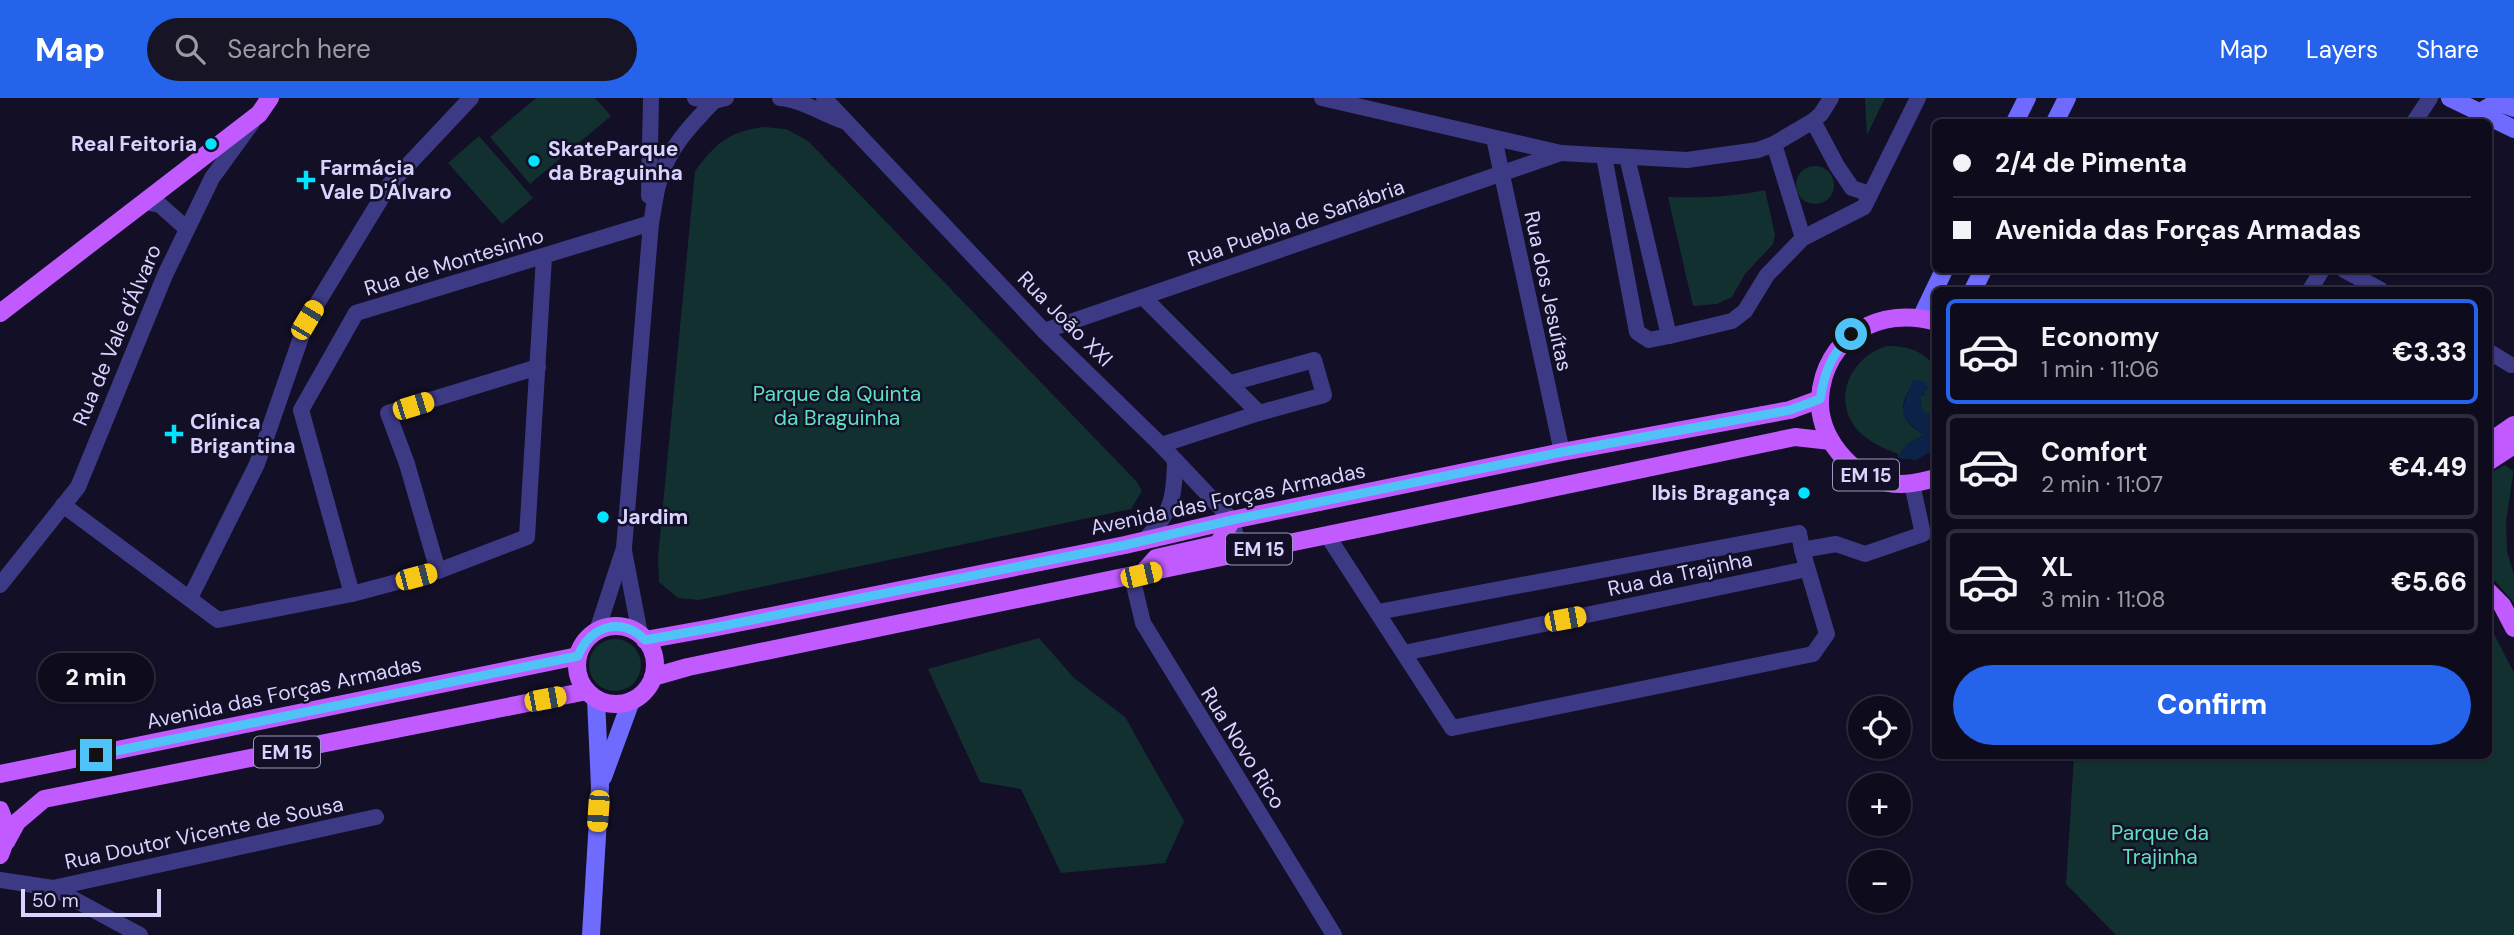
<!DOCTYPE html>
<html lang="en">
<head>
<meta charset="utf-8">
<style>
	:root { --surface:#0e0b1c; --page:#171425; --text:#f1f3f6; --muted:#9b9ba3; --line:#2e2b3b; --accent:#2563eb }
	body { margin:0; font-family:"DM Sans",sans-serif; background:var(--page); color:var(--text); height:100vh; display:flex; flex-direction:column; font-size:26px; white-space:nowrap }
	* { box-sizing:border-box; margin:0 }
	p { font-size:23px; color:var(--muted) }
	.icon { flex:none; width:38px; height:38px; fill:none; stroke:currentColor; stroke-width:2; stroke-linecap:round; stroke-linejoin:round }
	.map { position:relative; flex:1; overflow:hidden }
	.details { position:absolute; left:1932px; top:189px; width:560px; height:472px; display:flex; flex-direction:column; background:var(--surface); border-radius:10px; box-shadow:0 2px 5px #0004,0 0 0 2px var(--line) }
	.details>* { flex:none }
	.hud { position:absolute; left:1932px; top:21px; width:560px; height:154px; border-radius:10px; box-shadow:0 2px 5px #0004,0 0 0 2px var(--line); display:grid; align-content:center; height:154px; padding:0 21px; background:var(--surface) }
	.fabs { position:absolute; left:1848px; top:598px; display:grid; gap:14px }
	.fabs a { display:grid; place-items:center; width:63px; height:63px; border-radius:50%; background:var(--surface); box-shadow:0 2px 5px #0004,0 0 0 2px var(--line); font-size:35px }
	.scale { position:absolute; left:21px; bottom:18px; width:140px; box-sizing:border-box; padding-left:7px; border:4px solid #d9d4ff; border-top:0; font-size:19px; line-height:24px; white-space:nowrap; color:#d9d4ff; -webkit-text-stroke:5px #130f26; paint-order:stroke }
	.end { position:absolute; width:32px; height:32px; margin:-16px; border:9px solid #4fc3f7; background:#111; box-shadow:0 0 0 4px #111 }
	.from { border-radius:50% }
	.bubble { position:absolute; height:49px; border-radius:24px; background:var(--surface); box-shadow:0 2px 5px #0004,0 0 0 2px var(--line); font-size:23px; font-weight:800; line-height:49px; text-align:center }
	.car { position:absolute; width:21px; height:42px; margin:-21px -10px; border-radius:9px; box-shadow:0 0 5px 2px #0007; background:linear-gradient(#f5c518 24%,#345 0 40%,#f5c518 0 76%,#345 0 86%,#f5c518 0) }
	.hud b { display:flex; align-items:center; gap:24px; height:66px; font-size:26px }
	.hud b+b { border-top:2px solid var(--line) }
	.hud i { width:18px; height:18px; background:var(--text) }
	ul { padding:12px 0 0; list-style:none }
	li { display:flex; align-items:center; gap:21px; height:105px; margin:0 14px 10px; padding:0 7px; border:4px solid var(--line); border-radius:10px }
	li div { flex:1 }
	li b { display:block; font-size:26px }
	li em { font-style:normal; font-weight:800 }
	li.selected { border-color:var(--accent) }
	li>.icon { width:63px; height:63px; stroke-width:1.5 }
	.button { display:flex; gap:14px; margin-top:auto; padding:14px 21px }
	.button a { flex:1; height:80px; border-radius:42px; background:var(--accent); color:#fff; font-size:28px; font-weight:800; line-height:80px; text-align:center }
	header { display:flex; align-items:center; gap:42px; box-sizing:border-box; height:98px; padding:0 35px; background:var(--accent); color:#fff }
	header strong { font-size:33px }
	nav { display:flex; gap:38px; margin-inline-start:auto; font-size:24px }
	.search { width:490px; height:63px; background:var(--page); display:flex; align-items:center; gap:18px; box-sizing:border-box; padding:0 24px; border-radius:38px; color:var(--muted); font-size:26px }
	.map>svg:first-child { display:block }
</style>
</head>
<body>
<header>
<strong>Map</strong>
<div class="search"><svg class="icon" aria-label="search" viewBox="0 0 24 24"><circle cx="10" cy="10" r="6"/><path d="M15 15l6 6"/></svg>Search here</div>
<nav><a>Map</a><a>Layers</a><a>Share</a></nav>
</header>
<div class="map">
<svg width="2514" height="837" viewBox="0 0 2514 837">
	<rect width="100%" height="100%" fill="#130f26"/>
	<g fill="#12302f">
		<polygon points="536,0 595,0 611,18 530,86 490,39"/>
		<polygon points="1865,0 1885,0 1867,37"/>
		<path d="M763,29L786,31L808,43L1137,384L1142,393L1131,411L699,502L678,500L659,484L658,459L695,73C716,45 728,34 763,29Z"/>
		<polygon points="479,38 533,100 502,126 448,65"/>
		<circle cx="1815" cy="87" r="19"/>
		<path d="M1765,92L1775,137L1773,146L1745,176L1732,199L1717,206L1693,208L1668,99C1701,100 1732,99 1765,92Z"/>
		<path d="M1887,248C1907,248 1922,252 1935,268V319L1924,314L1921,308L1920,299L1925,296L1911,289C1896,312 1903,324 1924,337L1907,346L1898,360V356C1886,351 1873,346 1864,338C1829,308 1847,260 1887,248Z"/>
		<polygon points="2505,367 2513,373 2513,377 2506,424 2507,453 2514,477 2514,505 2489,476 2489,376"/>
		<polygon points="2489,526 2514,575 2514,837 2116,837 2066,786 2074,658 2488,658"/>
		<polygon points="1039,540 1074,580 1125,619 1184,723 1165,765 1061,775 1021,691 980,684 928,571"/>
		<circle cx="615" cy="567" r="26"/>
	</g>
	<path fill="#0c2248" d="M1913,281L1925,284L1928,290L1921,299V308L1924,314L1936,319L1935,352L1916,362L1898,360L1907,346L1924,337C1893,314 1903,312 1913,281Z"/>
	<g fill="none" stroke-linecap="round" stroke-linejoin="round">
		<g stroke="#3d3a85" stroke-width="16">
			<polyline points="695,0 714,3 726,0"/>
			<path d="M780,0C803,2 824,17 846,24"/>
			<polyline points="824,0 1044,233 1161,347 1232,422 1240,455"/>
			<polyline points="1322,0 1561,55 1687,62 1758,52 1774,46 1813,23 1821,16 1831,0"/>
			<polyline points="1813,23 1837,68 1852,90 1870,96"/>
			<polyline points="2414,24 2430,0"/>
			<polyline points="1494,40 1562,354"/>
			<polyline points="1774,46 1803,140"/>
			<polyline points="1604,58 1637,234 1649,242 1669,238 1627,59"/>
			<polyline points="649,98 651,0"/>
			<polyline points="144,104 160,107 187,131"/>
			<polyline points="2344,172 2381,192"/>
			<polyline points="2310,192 2322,172"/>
			<polyline points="1143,199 1259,315"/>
			<polyline points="1044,233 1561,55"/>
			<polyline points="1669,238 1732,223 1745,213 1767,177 1803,140 1864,109 1918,0"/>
			<polyline points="2488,253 2511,267"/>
			<polyline points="1161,347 1259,315 1324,297 1314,262 1231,285"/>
			<polyline points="63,407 218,522 352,496 438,473 527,439 544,159"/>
			<polyline points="1327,437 1452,630 1813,556 1827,536 1802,452 1836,446 1865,456 1923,436 1912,386"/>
			<path d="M1143,444C1172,413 1174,404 1175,363"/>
			<polyline points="624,453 640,536"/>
			<polyline points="438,473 407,366 388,315 538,269"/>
			<polyline points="1132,479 1143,525 1334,837"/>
			<polyline points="0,487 78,389 165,177 212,80 252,25"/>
			<polyline points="352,496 301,312 356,215 651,125"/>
			<polyline points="190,500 257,366 307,222 390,86 471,0"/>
			<polyline points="1378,514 1799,435 1802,452"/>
			<path d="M597,533L624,450L651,125C654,111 655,95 660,81C669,49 692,26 714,3"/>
			<polyline points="1404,555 1807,471"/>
			<polyline points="0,782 53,790 376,719"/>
			<polyline points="53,790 140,837"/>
		</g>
		<g stroke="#6f6bff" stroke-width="18">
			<polyline points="2450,0 2514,31"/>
			<path d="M2481,15C2492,4 2500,4 2514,10"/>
			<polyline points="2015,24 2027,0"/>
			<polyline points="2055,24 2067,0"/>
			<polyline points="1973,192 1983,172"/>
			<polyline points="1921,220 1944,172"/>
			<polyline points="603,679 631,603"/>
			<polyline points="591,837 600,689 596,601"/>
		</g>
		<g stroke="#c25bff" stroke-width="18">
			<polyline points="0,215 259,16 270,0"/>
			<path d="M1936,224C1880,207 1824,239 1820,300C1818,339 1850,378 1888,385C1904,388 1920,384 1936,380"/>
			<polyline points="2488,345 2514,327"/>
			<polyline points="2488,364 2514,347"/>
			<polyline points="1141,477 1156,460 1218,446 1232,422"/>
			<polyline points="2488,493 2502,507 2514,530"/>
			<circle cx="616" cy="567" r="39"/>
			<polyline points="645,542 712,530 1125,447 1232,422 1562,354 1790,312 1820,301"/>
			<path d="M653,579L688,569C1058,495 1426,416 1795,339L1831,343"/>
			<polyline points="0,676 578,558"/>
			<path d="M0,712C7,728 7,741 0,757"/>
			<polyline points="6,744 17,724 44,701 587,593"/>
		</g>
	</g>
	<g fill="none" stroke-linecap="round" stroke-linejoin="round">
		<path stroke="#4fc3f7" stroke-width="9" d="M96,657L578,558C589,528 622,518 645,542L712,530L1125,447L1232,422L1562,354L1790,312L1820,301C1825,272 1831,258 1851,236"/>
	</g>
	<g fill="#00e5ff" stroke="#130f26" stroke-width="2.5">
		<circle cx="211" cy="46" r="7"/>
		<circle cx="534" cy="63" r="7"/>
		<path d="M302.5 71.5h7v7h7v7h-7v7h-7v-7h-7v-7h7z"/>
		<path d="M170.5 325.5h7v7h7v7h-7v7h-7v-7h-7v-7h7z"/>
		<circle cx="1804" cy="395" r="7"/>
		<circle cx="603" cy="419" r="7"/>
	</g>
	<g text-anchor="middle" stroke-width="5" stroke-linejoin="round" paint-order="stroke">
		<g fill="#130f26" stroke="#9e99be" stroke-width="2">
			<rect x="1833" y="361.5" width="66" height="31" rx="5"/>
			<rect x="1226" y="435.5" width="66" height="31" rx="5"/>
			<rect x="254" y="638.5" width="66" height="31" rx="5"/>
		</g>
		<g font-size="19" font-weight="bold" fill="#d9d4ff">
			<text x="1866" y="384">EM 15</text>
			<text x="1259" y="458">EM 15</text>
			<text x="287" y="661">EM 15</text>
		</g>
		<g font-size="21" font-weight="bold" fill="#d9d4ff" stroke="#130f26" text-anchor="start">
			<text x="197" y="53" text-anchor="end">Real Feitoria</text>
			<text x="548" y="58">SkateParque<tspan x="548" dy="24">da Braguinha</tspan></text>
			<text x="320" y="77">Farmácia<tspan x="320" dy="24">Vale D'Álvaro</tspan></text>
			<text x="190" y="331">Clínica<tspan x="190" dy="24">Brigantina</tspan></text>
			<text x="1790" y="402" text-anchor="end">Ibis Bragança</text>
			<text x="617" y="426">Jardim</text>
		</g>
		<g font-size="21" fill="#d9d4ff" stroke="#130f26">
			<text transform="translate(1296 125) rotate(-19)" y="7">Rua Puebla de Sanábria</text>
			<text transform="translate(454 164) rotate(-17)" y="7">Rua de Montesinho</text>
			<text transform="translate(1548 193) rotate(78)" y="7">Rua dos Jesuítas</text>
			<text transform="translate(1065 221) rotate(45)" y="7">Rua João XXI</text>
			<text transform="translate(117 237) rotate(-67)" y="7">Rua de Vale d'Álvaro</text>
			<text transform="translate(1228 401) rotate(-12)" y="7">Avenida das Forças Armadas</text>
			<text transform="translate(1680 476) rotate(-12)" y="7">Rua da Trajinha</text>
			<text transform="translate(284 595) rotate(-12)" y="7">Avenida das Forças Armadas</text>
			<text transform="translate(1243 650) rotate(58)" y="7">Rua Novo Rico</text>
			<text transform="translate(204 735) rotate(-12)" y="7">Rua Doutor Vicente de Sousa</text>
		</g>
		<g font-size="21" fill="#5fe0c0" stroke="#130f26">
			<text x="837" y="303">Parque da Quinta<tspan x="837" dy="24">da Braguinha</tspan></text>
			<text x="2160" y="742">Parque da<tspan x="2160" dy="24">Trajinha</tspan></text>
		</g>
	</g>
</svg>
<div class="fabs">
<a><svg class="icon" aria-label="locate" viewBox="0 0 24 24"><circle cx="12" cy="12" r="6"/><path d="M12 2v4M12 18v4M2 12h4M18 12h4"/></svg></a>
<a>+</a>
<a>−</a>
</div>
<div class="scale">50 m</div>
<i class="end from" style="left:1851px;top:236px"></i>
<i class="end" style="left:96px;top:657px"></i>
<div class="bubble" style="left:38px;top:555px;width:116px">2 min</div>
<i class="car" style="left:307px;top:222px;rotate:31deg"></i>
<i class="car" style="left:413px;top:308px;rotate:73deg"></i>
<i class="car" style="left:1141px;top:477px;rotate:77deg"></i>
<i class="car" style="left:416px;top:479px;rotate:75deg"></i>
<i class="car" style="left:1565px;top:521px;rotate:79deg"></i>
<i class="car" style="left:545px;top:601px;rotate:79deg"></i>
<i class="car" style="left:598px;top:713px;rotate:184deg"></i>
<div class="hud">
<b><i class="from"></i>2/4 de Pimenta</b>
<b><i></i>Avenida das Forças Armadas</b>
</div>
<section class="details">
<ul>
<li class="selected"><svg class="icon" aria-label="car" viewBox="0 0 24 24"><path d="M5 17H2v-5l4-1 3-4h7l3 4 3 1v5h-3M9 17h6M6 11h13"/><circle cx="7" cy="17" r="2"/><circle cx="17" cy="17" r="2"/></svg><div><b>Economy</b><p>1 min · 11:06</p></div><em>€3.33</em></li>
<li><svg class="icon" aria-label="car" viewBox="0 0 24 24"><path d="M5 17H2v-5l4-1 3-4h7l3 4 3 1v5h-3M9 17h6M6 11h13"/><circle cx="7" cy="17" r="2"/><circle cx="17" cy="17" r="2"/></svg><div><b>Comfort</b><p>2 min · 11:07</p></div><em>€4.49</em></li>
<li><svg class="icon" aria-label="car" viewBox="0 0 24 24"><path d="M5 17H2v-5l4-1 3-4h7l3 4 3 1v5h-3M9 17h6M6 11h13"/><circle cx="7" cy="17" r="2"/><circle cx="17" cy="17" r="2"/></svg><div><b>XL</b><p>3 min · 11:08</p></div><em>€5.66</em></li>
</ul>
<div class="button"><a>Confirm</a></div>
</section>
</div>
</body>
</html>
